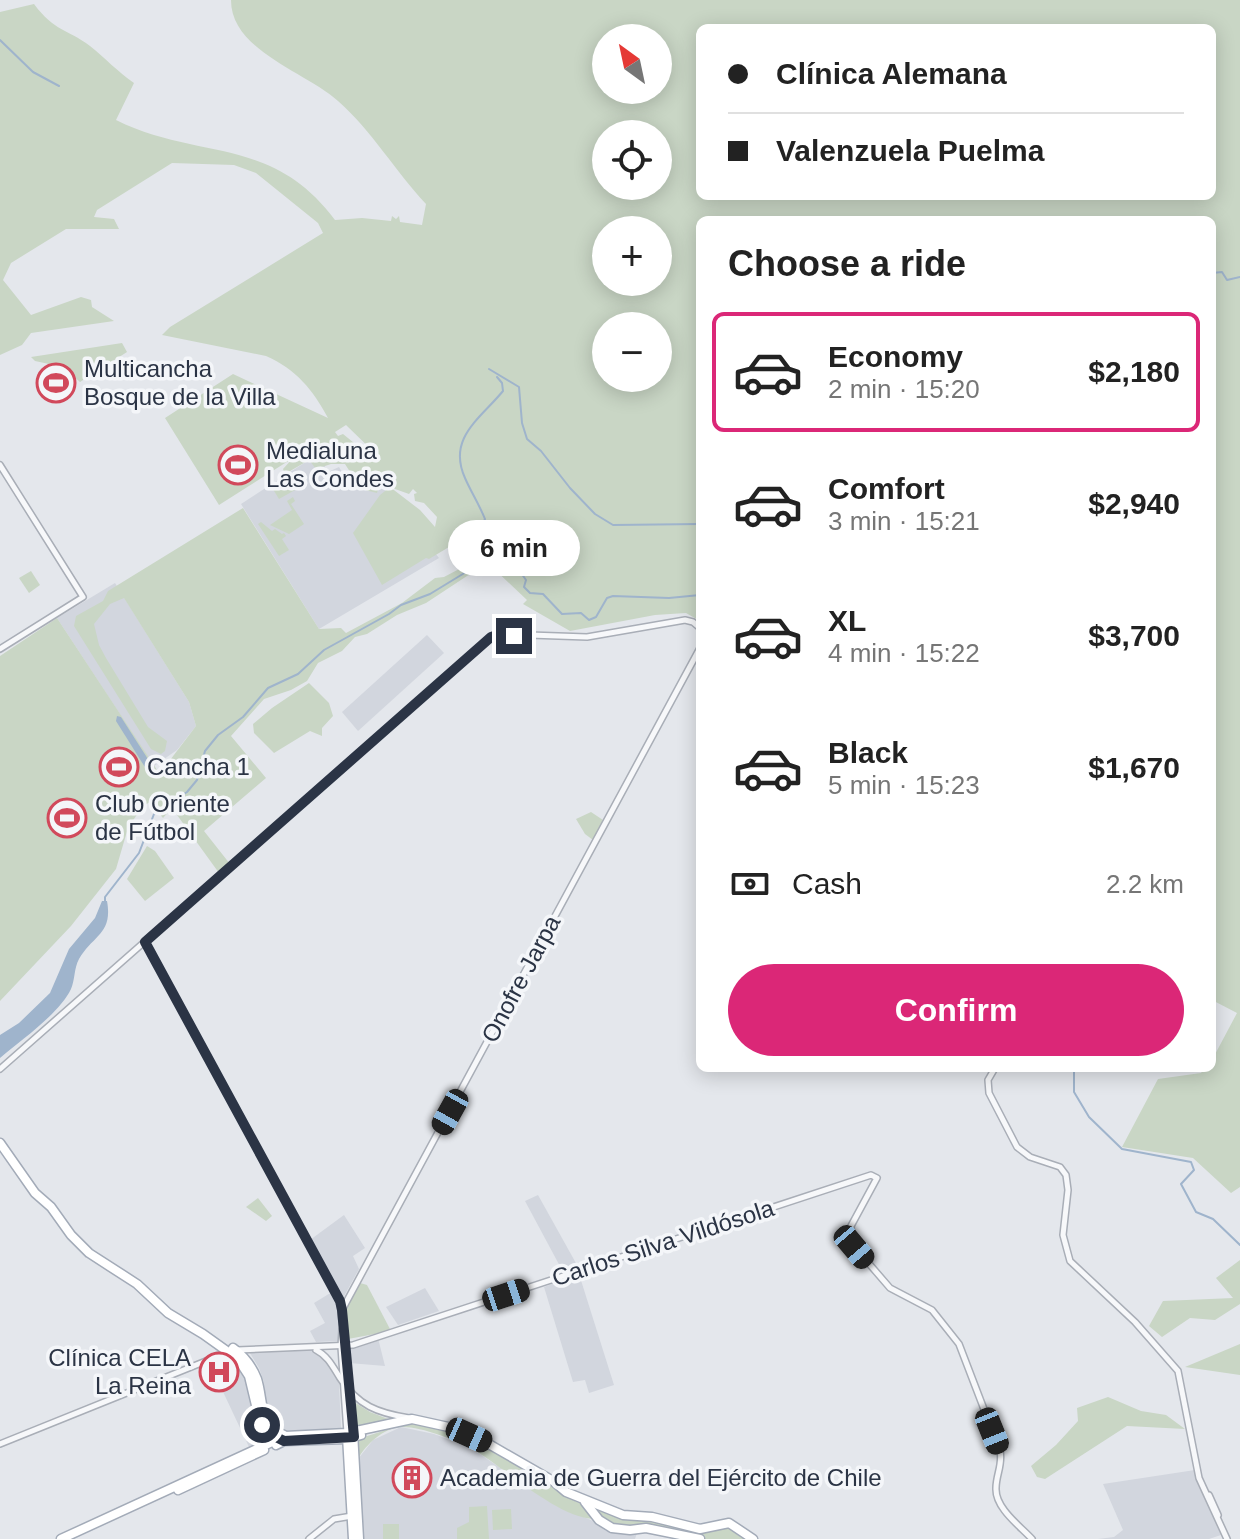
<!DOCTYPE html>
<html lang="en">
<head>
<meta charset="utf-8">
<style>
	:root { --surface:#fff; --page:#f6f6f6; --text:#222; --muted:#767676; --line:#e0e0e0; --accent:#db2777 }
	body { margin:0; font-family:Helvetica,sans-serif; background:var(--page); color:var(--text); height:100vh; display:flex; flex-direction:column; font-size:30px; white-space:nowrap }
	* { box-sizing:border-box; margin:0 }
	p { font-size:26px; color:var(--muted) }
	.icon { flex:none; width:44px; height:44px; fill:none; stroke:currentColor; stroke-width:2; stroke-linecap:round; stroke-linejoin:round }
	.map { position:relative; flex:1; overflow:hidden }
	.details { position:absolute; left:696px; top:216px; width:520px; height:856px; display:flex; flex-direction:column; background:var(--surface); border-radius:12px; box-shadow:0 4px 20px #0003 }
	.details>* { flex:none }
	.guide { position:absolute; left:696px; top:24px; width:520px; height:176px; border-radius:12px; box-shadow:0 4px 20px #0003; display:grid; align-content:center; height:176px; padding:0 32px; background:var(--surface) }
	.needle { width:52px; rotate:327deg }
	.controls { position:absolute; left:592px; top:24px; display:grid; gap:16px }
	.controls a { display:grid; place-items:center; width:80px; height:80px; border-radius:50%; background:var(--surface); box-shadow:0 4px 20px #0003; font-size:40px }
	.end { position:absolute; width:36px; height:36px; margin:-18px; border:10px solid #2b3445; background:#fff; box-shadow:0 0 0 4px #fff }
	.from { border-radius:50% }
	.bubble { position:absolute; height:56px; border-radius:28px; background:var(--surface); box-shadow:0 4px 20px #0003; font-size:26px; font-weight:800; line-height:56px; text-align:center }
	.car { position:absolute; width:24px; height:48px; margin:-24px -12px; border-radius:10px; box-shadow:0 0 6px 2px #0007; background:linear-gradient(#222 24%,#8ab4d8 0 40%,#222 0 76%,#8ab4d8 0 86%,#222 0) }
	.guide b { display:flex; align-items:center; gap:28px; height:76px; font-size:30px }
	.guide b+b { border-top:2px solid var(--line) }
	.guide i { width:20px; height:20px; background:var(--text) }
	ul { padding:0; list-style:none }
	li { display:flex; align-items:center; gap:24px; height:120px; margin:0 16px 12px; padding:0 16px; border:4px solid transparent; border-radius:12px }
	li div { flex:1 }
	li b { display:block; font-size:30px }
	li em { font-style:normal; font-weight:800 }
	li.selected { border-color:var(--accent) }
	li>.icon { width:72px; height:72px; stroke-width:1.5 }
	h2 { padding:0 32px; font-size:36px; line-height:96px }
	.pay { display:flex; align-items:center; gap:20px; height:88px; padding:0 32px; font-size:30px }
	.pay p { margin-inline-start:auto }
	.primary-button { display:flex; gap:16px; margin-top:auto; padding:16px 32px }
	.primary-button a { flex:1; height:92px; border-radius:48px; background:var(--accent); color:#fff; font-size:32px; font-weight:800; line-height:92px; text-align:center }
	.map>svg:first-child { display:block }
</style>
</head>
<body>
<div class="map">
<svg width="1240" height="1539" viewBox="0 0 1240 1539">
	<rect width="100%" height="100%" fill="#e4e7ec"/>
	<g fill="#d2d6de">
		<polygon points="318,454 328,472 339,467 347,481 371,465 397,505 439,558 319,629 241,504"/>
		<polygon points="115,583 189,702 196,726 177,750 154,766 57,618"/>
		<polygon points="427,635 444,653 358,731 342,712"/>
		<polygon points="538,1195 577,1265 562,1270 525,1201"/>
		<polygon points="344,1215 365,1248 353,1256 359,1269 343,1298 310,1240"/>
		<polygon points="579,1274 614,1385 589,1393 585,1380 573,1382 544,1287"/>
		<polygon points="425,1288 439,1311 398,1325 386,1307"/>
		<polygon points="332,1292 339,1305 338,1341 316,1342 310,1331 325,1323 314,1303"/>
		<polygon points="378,1338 385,1366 349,1363 348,1348"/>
		<polygon points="311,1349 327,1360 339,1383 341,1429 280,1431 274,1425 265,1406 264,1382 259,1368 248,1350"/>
		<polygon points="222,1358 246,1374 254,1413 265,1439 249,1447 209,1362"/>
		<polygon points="401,1427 434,1434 471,1448 555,1505 591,1520 606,1531 637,1533 635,1539 362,1539 358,1459 373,1440"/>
		<polygon points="1195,1470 1221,1535 1209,1539 1098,1539 1114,1537 1123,1530 1103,1484"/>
	</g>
	<g fill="#c9d6c5" fill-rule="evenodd">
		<path d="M231,0H1240V1187L1231,1193L1193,1158L1122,1147L1158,1079L1201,1073L1205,1068H1212V1060L1237,1013L1212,1000V220H700V621L686,613L655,615L570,631L523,604L527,600L490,565L467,576L426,603L397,615L367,634L355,637L342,651L318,663L307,681L291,690L264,699L231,736L266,778L204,831L230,864L219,873L172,808L163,818L152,805L153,800L142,807L128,828L116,869L71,926L0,1001V656L57,618L161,776L164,768L196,726L189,702L124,598L110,604L94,624L99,645L106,658L148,727L167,741L165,751L161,754L151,749L74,626L76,616L103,601L108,591L243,508L319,629L341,628L346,633L402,603L435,578L444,577L482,557L454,530L449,547L429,559L426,558L382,585L353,533L380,495L390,487L420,510L435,527L437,517L424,503L415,501L414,494L417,493L413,489L409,494L395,489L385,481L379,485L377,493L361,489L345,464H331L316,469L309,460L285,474L283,469L293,458L219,505L165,418L233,374L328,418C313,390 296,369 266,356L162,335L170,327L323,233L318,223L256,173L234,165L172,163L97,210L94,217L114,219L119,229H66L11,263L3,280L31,315L81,297L91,300L92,307L114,321L31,333L22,345L0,355V12L34,4C55,32 66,28 90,46C105,58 118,72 134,83L116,120C199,161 272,135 335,220L362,218L391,221L392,216L396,219L399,216L400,222L422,225L426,204C395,171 372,131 338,101C306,72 231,51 231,0ZM700,28H1212V196H700ZM606,38H658V90H606ZM606,134H658V186H606ZM606,230H658V282H606ZM606,326H658V378H606ZM346,425L381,459V460L364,451L343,434L338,436L335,432Z"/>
		<polygon points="122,343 127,352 80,382 63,367 35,361 31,357"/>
		<polygon points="287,476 295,490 279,499 271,486"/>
		<polygon points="293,497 295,501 291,504 304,524 289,534 270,525 292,510 287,501"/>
		<polygon points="261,522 272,531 275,529 282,534 284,533 286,536 282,539 289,550 279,556 258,524"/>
		<polygon points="31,571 40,585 29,593 19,578"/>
		<polygon points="309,683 329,703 333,716 322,728 322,736 310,731 274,753 254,733 253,724 272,708"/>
		<polygon points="591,812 603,820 593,840 585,834 576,819"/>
		<polygon points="147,846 155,851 174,878 145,901 127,879"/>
		<polygon points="258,1198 272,1216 266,1221 246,1207"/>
		<polygon points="1240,1260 1240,1304 1215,1320 1190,1318 1162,1337 1149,1326 1163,1301 1233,1298 1216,1278"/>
		<polygon points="360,1283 367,1285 391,1331 348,1339 346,1306"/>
		<polygon points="1240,1344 1240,1375 1185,1367"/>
		<polygon points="1108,1397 1141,1411 1166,1415 1185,1429 1127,1426 1045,1479 1037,1477 1031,1466 1056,1445 1078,1421 1077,1408"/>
		<polygon points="354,1402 370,1412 388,1419 355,1427"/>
		<path d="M414,1421C463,1435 507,1457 551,1484C556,1488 560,1493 566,1496C583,1507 581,1499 594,1519C555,1517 506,1468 472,1449C456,1440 420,1426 401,1427C384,1428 366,1444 358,1459V1439Z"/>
		<polygon points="595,1505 701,1530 723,1524 750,1539 702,1539 604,1523 593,1509"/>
		<polygon points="487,1506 489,1539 457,1539 457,1528 469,1522 469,1507"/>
		<polygon points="511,1509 512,1529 493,1530 492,1510"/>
		<rect x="383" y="1524" width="16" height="15"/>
	</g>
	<g fill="#9fb4cc">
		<polygon points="117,716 121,717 155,770 153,774 148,772 116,721"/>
		<path d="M102,901H107C113,934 93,935 79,959C74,968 75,980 71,989C59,1014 21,1040 0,1058V1035L19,1023L50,993L69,949L95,918Z"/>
	</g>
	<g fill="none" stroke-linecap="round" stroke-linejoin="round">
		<g stroke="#9fb4cc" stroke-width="2">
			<polyline points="0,40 33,72 59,86"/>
			<polyline points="1212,273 1222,272 1227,280 1240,277"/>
			<polyline points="489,369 519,387 522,423 527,439 541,451 570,488 595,514 613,525 700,524"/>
			<path d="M487,559L484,546L475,533L481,528L485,519C479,504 471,492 465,478C447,438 480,419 503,391L502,383L497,377"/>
			<polyline points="105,902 105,897 139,853 154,814 187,792 197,780 205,751 218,735 243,717 268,688 298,674 324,650 389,614 401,605 430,594 489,558 501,558 519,570 526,580 524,587 530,593 543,594 562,614 581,613 589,620 596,617 607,598 613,596 669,598 700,595"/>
			<polyline points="1074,1068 1074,1092 1089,1117 1122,1149 1191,1162 1194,1170 1181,1184 1196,1212 1213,1219 1240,1245"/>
		</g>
		<g stroke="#a9aeb7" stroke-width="8">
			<g id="minor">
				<polyline points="0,465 83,597 0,649"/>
				<polyline points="145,942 340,1301 353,1431"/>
				<polyline points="995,1068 988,1080 989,1093 1017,1147 1030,1157 1060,1167 1066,1175 1068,1190 1063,1235 1070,1261 1135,1322 1178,1371 1199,1478 1227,1539"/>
				<polyline points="0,1069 491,637 500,634 587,637 685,620 693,622 700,628"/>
				<polyline points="342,1310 700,648"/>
				<polyline points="342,1330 341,1347 347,1433"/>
				<path d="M237,1350L353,1345L871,1175L877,1178L851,1226L852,1244L890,1288L932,1310L959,1344L1000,1451C1003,1464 996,1475 996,1488C995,1508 1020,1526 1032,1539"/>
				<path d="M316,1350C328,1356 333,1367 340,1378C358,1406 378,1413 409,1418"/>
				<polyline points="0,1444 216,1357"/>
				<polyline points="1209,1495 1218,1515"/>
				<polyline points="309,1539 334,1519 352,1516"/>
			</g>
		</g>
		<g stroke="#a3abb8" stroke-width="11">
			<g id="major">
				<polyline points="0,1143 35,1193 51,1207 71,1235 89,1253 137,1284 168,1313 203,1334 238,1359 249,1376 260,1422 269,1433 279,1440"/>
				<path d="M233,1348C244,1356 252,1366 257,1379C264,1401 258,1424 284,1435"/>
				<polyline points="217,1357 235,1360"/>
				<polyline points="353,1432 359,1539"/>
				<polyline points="347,1436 353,1539"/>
				<polyline points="276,1445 284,1441 347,1439 361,1435"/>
				<polyline points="178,1490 264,1450"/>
				<polyline points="585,1502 599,1520 612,1528 630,1530 646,1528 700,1539"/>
				<polyline points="61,1539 285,1436 347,1433 412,1419 453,1428 487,1443 553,1481 566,1492 623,1515 652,1517 700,1529 729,1523 753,1539"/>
			</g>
		</g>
		<use href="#minor" stroke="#f7f8fa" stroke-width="5"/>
		<use href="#major" stroke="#fff" stroke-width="8"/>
	</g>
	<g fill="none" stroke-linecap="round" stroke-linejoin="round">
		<polyline stroke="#2b3445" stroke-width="10" points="262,1425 270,1434 284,1441 354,1437 342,1310 340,1301 145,942 491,637 500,634 514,636"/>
	</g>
	<defs>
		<g id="stadium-ring" transform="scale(2)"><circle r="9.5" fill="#f4f6f9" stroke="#d1495b" stroke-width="1.5"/><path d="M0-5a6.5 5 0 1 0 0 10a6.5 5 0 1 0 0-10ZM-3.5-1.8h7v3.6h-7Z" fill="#d1495b"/></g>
		<g id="hospital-ring" transform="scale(2)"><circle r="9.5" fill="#f4f6f9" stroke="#d1495b" stroke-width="1.5"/><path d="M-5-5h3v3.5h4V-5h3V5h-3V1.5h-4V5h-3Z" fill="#d1495b"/></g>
		<g id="building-ring" transform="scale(2)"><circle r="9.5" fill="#f4f6f9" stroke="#d1495b" stroke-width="1.5"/><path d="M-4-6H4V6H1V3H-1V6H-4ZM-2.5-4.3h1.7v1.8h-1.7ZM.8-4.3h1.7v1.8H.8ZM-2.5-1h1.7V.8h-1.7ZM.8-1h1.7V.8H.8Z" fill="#d1495b"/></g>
	</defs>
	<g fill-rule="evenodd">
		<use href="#stadium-ring" x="56" y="383"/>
		<use href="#stadium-ring" x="238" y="465"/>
		<use href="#stadium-ring" x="119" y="767"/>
		<use href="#stadium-ring" x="67" y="818"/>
		<use href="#hospital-ring" x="219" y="1372"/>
		<use href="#building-ring" x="412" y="1478"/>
	</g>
	<g text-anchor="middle" stroke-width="7" stroke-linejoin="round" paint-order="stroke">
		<g font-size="24" fill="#2b3445" stroke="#f4f6f9" text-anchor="start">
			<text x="84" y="377">Multicancha<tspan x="84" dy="28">Bosque de la Villa</tspan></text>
			<text x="266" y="459">Medialuna<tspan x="266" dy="28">Las Condes</tspan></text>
			<text x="147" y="775">Cancha 1</text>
			<text x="95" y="812">Club Oriente<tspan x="95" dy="28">de Fútbol</tspan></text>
			<text x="191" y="1366" text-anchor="end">Clínica CELA<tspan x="191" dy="28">La Reina</tspan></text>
			<text x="440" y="1486">Academia de Guerra del Ejército de Chile</text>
		</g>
		<g font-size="24" fill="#2b3445" stroke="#f4f6f9">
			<text transform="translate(521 979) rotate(-62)" y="8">Onofre Jarpa</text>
			<text transform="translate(663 1243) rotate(-18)" y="8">Carlos Silva Vildósola</text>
		</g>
	</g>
</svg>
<div class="controls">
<a><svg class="needle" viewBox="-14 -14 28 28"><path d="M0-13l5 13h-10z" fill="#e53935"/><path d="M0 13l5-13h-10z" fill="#767676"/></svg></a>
<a><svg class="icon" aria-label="locate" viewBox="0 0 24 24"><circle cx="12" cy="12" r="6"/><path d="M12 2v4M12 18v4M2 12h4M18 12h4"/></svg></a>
<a>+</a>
<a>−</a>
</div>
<i class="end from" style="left:262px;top:1425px"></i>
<i class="end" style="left:514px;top:636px"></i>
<div class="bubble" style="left:448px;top:520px;width:132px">6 min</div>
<i class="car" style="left:450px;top:1112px;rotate:209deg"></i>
<i class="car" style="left:854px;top:1247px;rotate:140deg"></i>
<i class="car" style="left:506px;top:1295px;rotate:72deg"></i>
<i class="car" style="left:992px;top:1431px;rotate:158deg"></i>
<i class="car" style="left:469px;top:1435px;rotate:114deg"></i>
<div class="guide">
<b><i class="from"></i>Clínica Alemana</b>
<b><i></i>Valenzuela Puelma</b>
</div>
<section class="details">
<h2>Choose a ride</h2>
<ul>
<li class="selected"><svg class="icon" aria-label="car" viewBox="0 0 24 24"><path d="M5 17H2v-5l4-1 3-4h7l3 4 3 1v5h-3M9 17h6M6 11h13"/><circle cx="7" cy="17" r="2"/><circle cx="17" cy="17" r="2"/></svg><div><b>Economy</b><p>2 min · 15:20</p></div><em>$2,180</em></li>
<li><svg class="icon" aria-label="car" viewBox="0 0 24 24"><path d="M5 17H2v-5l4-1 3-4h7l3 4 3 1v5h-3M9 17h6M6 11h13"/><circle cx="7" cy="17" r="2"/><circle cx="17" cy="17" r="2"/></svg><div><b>Comfort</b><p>3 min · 15:21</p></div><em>$2,940</em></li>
<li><svg class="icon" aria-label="car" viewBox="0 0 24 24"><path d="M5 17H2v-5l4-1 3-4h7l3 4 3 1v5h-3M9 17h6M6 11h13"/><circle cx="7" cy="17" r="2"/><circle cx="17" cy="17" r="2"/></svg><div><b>XL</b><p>4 min · 15:22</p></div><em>$3,700</em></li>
<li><svg class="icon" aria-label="car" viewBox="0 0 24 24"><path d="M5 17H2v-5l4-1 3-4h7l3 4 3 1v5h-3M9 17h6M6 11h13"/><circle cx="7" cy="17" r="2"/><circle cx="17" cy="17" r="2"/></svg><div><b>Black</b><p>5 min · 15:23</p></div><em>$1,670</em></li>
</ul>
<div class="pay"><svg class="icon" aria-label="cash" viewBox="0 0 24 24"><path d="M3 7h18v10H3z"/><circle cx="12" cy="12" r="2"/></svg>Cash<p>2.2 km</p></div>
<div class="primary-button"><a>Confirm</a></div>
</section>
</div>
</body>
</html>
